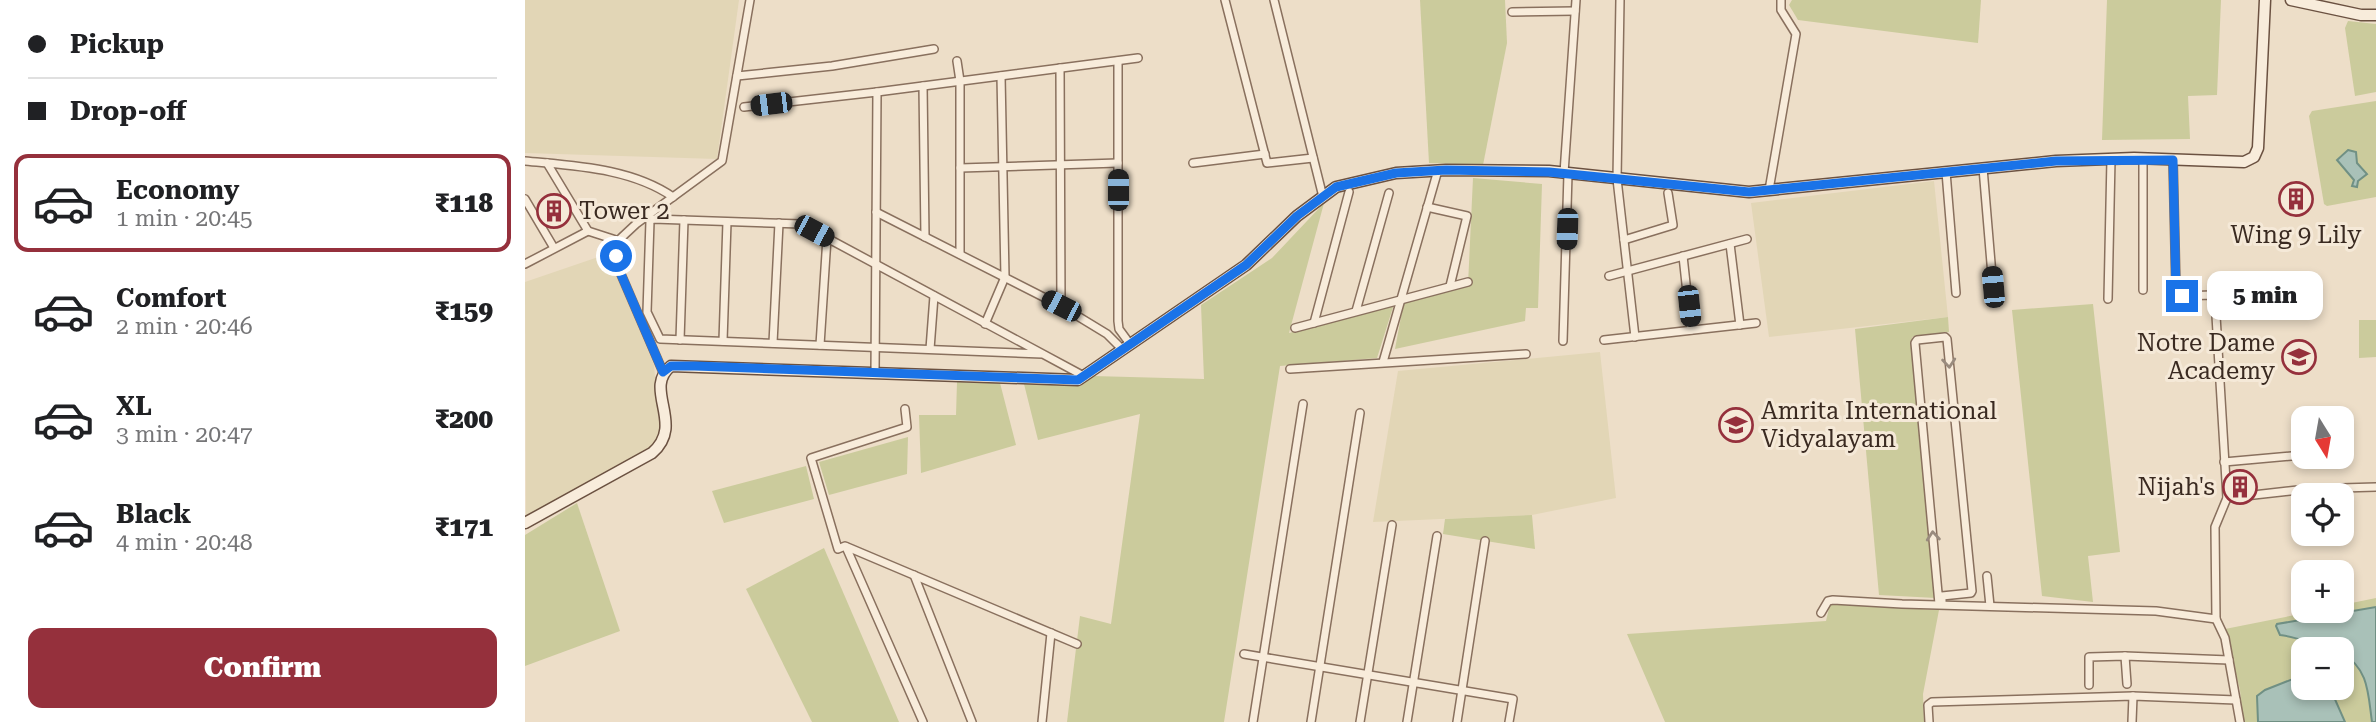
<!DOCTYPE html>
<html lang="en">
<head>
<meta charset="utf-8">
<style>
	:root { --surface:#fff; --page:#f6f6f6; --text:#202124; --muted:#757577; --line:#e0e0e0; --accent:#95303c }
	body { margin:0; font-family:"Roboto Serif",serif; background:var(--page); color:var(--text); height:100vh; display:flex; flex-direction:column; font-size:26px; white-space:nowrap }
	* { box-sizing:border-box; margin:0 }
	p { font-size:23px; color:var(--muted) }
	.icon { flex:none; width:38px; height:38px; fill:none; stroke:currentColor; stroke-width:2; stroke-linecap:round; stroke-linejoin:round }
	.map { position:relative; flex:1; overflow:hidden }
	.panel { display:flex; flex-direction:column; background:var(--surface); width:525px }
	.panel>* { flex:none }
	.banner { display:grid; align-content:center; height:154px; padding:0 28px; background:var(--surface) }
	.needle { width:46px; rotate:169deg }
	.tools { position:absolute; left:1766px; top:406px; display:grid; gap:14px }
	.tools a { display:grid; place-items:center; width:63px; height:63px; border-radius:14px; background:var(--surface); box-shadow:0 4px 10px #0003; font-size:35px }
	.end { position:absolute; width:32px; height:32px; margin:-16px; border:9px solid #1a73e8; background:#fff; box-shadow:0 0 0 4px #fff }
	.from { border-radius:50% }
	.bubble { position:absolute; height:49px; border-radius:14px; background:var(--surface); box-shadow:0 4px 10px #0003; font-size:23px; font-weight:800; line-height:49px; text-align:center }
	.car { position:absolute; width:21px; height:42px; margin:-21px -10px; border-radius:9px; box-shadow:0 0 5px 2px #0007; background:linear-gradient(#222 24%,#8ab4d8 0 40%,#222 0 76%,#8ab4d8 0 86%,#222 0) }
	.banner b { display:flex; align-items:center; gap:24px; height:66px; font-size:26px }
	.banner b+b { border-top:2px solid var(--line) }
	.banner i { width:18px; height:18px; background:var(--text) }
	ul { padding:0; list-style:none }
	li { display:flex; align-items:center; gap:21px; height:98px; margin:0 14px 10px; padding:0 14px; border:4px solid transparent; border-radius:14px }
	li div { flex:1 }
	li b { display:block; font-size:26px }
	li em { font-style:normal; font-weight:800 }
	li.selected { border-color:var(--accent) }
	li>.icon { width:63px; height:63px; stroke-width:1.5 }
	.button { display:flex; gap:14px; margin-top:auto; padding:14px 28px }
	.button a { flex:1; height:80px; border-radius:14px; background:var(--accent); color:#fff; font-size:28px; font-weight:800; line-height:80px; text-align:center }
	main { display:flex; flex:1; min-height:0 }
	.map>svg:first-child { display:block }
</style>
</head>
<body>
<main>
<section class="panel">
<div class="banner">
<b><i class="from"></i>Pickup</b>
<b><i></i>Drop-off</b>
</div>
<ul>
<li class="selected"><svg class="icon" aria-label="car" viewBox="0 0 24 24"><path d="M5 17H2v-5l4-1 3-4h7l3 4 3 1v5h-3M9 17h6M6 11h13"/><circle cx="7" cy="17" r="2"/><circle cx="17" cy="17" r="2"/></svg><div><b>Economy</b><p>1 min · 20:45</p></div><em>₹118</em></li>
<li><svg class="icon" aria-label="car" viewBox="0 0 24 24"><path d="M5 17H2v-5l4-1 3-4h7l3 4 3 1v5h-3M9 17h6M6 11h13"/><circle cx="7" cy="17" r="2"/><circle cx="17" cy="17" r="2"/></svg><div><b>Comfort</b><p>2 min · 20:46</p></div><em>₹159</em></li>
<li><svg class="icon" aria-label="car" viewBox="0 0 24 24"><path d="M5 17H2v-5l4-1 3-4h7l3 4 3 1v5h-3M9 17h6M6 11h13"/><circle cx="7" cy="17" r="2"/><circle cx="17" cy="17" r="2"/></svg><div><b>XL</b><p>3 min · 20:47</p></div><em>₹200</em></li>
<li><svg class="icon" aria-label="car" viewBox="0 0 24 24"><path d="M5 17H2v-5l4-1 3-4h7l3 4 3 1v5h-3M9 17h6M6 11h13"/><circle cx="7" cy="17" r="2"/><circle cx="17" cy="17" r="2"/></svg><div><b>Black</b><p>4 min · 20:48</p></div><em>₹171</em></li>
</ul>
<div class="button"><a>Confirm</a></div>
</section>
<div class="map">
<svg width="1851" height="722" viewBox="0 0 1851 722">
	<rect width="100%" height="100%" fill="#eddec8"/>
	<g fill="#e2d6b6">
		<polygon points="0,0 214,0 192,159 0,153"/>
		<polygon points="1409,181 1423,317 1244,337 1226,203"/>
		<polygon points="82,254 129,365 135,435 127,446 1,517 0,282"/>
		<polygon points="1075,352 1091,498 1007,515 848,522 873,371"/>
	</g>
	<g fill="#cbcb9c">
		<polygon points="895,0 980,0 982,43 958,165 904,163"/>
		<polygon points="1267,0 1456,0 1453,43 1273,20 1264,5"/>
		<polygon points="1582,0 1696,0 1692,95 1663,96 1665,139 1577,140"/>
		<polygon points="1823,21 1851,24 1851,92 1830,96 1820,28"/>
		<polygon points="1851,101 1851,197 1802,206 1799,204 1784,116 1787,111"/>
		<polygon points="948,178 1017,184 1013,308 1001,308 1000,321 870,349 879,301 943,285"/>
		<polygon points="799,203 764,333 869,304 852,358 755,366 699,722 542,722 555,616 586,624 615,414 513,440 499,384 556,386 568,376 679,379 676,305 747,258"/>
		<polygon points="1568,304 1595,552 1563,556 1568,602 1517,596 1487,310"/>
		<polygon points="1423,317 1424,332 1387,337 1411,598 1354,595 1330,329"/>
		<polygon points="1834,320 1851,320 1851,357 1834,358"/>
		<polygon points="432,382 475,383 491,445 396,473 394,415 431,415"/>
		<polygon points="383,437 382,474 304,495 294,462"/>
		<polygon points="281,466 289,499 199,523 187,491"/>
		<polygon points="52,503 95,631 0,666 0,535"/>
		<polygon points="1007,515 1010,549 918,534 920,519"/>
		<polygon points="299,548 374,722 287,722 221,589"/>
		<polygon points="1851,598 1851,607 1752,624 1763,635 1807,649 1778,649 1778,675 1740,690 1732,696 1733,722 1718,722 1715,690 1700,629 1790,611 1816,611 1817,605"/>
		<polygon points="1305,604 1414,610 1398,694 1399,722 1140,722 1102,634 1301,621"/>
		<path d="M1817,653C1845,670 1843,692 1847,722H1820L1805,688H1816Z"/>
	</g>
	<g fill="#a9c1b8" stroke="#709084" stroke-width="2">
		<polygon points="1823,150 1831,152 1832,163 1842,174 1833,181 1832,187 1827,186 1829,180 1812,160"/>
		<path d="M1851,607V722H1847C1843,694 1844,669 1817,653L1816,649C1796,649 1776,637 1755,635L1751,626L1752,624Z"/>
		<polygon points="1778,675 1778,688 1805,688 1820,722 1733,722 1732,696 1740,690"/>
	</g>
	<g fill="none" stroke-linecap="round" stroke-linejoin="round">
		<g stroke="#89705e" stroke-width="10">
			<g id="street">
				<polyline points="700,0 742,163 788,158"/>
				<polyline points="749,0 798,197"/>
				<polyline points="1095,0 1092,179 1110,337"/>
				<polyline points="987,12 1050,11"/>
				<polyline points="432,61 435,81 435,254"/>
				<polyline points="593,61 593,321 594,329 605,344"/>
				<polyline points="535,68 536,306"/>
				<polyline points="212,76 307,66 409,49"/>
				<polyline points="398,86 400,237"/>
				<polyline points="352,92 613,58"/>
				<polyline points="219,107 352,92 350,373"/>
				<polyline points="1618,159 1618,290"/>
				<polyline points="1648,160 1651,290 1656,296 1687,295 1690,299 1702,498 1690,527 1691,619 1700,638 1715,722"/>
				<path d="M0,161C50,166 106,168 148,197"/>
				<polyline points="668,163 740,154"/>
				<polyline points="435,168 593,163"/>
				<polyline points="1458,168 1468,287"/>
				<polyline points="1421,172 1431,293"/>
				<polyline points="1039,173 1051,0"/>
				<polyline points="1244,190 1271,34 1256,10 1256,0"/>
				<polyline points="0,199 29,248"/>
				<polyline points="902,207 942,216 925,286"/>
				<polyline points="351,212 536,306 582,334 597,349"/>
				<polyline points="63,231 94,241"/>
				<polyline points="1099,240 1148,225 1143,193"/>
				<polyline points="1205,244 1215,325"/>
				<polyline points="1158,256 1166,330"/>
				<polyline points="0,264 63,231 22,163"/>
				<polyline points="1084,276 1222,239"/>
				<polyline points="1583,299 1586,159"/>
				<polyline points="831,311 864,193"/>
				<polyline points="789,323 824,192"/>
				<polyline points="460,324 480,277 476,76"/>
				<polyline points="770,328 943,282"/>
				<polyline points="155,340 159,220"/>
				<polyline points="1079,340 1231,323"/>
				<polyline points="198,341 202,222"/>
				<polyline points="1038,341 1043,174"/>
				<polyline points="248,343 254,223"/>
				<polyline points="295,345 302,238"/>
				<polyline points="405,349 409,296"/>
				<polyline points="517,354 135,339 122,312 125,221 128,219 276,224 555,374"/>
				<polyline points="858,362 913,170"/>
				<polyline points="765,369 1001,354"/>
				<polyline points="138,372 92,265 92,246 96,238 111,224 197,161 225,0"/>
				<polyline points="380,409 382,427 286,458 313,549 320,546 552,644"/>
				<polyline points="1699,462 1778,455"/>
				<polyline points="1702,498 1782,489 1851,487"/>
				<polyline points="321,547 398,722"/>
				<polyline points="389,575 447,722"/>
				<polyline points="1462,576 1465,606"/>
				<polyline points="1414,604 1390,343 1392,340 1420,337 1422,339 1447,591 1446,593 1417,596 1417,604"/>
				<polyline points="1296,613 1303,601 1308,600 1377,604 1631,611 1691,619"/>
				<polyline points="719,654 988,699 984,722"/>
				<polyline points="1600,656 1602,684"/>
				<polyline points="1564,685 1564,657 1600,656 1704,660"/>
				<polyline points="517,722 526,633"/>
				<polyline points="728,722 778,404"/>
				<polyline points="786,722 835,413"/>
				<polyline points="835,722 867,525"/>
				<polyline points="882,722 912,536"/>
				<polyline points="932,722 960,541"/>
				<polyline points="1404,722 1403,705 1407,702 1608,696 1711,700"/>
				<polyline points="1607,722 1608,696"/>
			</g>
		</g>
		<g stroke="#6b5141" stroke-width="13">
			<g id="secondary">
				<polyline points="1766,0 1836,15 1851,15"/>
				<path d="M0,523L127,453C161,424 117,389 146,366L553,380L721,265L772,216L811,187L871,173L921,170L1024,171L1224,192L1531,161L1609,158L1719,162L1729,157L1733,148L1740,0"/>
			</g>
		</g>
		<use href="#street" stroke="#f8ecdb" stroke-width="7"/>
		<use href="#secondary" stroke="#f8ecdb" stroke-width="10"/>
	</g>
	<defs><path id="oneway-chevron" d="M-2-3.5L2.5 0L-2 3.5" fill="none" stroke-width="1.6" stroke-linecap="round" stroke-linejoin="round" transform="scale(1.75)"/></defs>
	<g stroke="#998b7e">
		<use href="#oneway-chevron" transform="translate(1424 363) rotate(85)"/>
		<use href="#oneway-chevron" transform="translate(1408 536) rotate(-95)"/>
	</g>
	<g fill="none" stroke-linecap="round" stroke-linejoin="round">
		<polyline stroke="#1a73e8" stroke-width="9" points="91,256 92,265 138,372 146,366 170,366 553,380 721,265 772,216 811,187 871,173 921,170 1024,172 1224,192 1531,161 1648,160 1651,290 1657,296"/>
	</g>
	<defs>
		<g id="building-ring" transform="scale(1.75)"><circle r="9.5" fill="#f5e9d8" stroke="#95303c" stroke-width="1.5"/><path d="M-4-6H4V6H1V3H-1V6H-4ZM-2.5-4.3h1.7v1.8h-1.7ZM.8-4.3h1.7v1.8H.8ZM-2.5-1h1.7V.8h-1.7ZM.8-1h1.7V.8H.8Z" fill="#95303c"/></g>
		<g id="school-ring" transform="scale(1.75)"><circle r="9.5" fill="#f5e9d8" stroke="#95303c" stroke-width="1.5"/><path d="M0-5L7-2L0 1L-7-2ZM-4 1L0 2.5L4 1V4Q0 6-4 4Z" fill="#95303c"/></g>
	</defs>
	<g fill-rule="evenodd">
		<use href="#building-ring" x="1771" y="199"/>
		<use href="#building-ring" x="29" y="211"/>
		<use href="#school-ring" x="1774" y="357"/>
		<use href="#school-ring" x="1211" y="425"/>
		<use href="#building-ring" x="1715" y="487"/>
	</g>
	<g text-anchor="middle" stroke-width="6" stroke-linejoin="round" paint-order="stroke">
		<g font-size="24" fill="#3a2a21" stroke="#f5e9d8" text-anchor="start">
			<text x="54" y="219">Tower 2</text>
			<text x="1771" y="243" text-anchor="middle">Wing 9 Lily</text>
			<text x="1750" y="351" text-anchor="end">Notre Dame<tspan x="1750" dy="28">Academy</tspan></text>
			<text x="1236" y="419">Amrita International<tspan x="1236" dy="28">Vidyalayam</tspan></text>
			<text x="1690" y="495" text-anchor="end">Nijah's</text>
		</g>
	</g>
</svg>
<div class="tools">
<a><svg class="needle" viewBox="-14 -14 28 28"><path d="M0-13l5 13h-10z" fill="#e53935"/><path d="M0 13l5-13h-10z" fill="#757577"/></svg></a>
<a><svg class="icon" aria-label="locate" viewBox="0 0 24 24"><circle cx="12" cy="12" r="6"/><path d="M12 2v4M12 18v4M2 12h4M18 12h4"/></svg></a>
<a>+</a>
<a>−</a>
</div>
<i class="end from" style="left:91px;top:256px"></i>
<i class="end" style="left:1657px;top:296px"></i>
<div class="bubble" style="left:1682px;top:271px;width:116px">5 min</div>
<i class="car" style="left:246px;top:104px;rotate:263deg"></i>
<i class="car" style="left:593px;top:190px;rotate:0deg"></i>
<i class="car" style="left:1042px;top:229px;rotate:182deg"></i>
<i class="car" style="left:289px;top:231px;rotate:118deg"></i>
<i class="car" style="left:1468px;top:287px;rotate:355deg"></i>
<i class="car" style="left:536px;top:306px;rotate:297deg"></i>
<i class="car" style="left:1164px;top:306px;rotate:174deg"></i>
</div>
</main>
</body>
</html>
